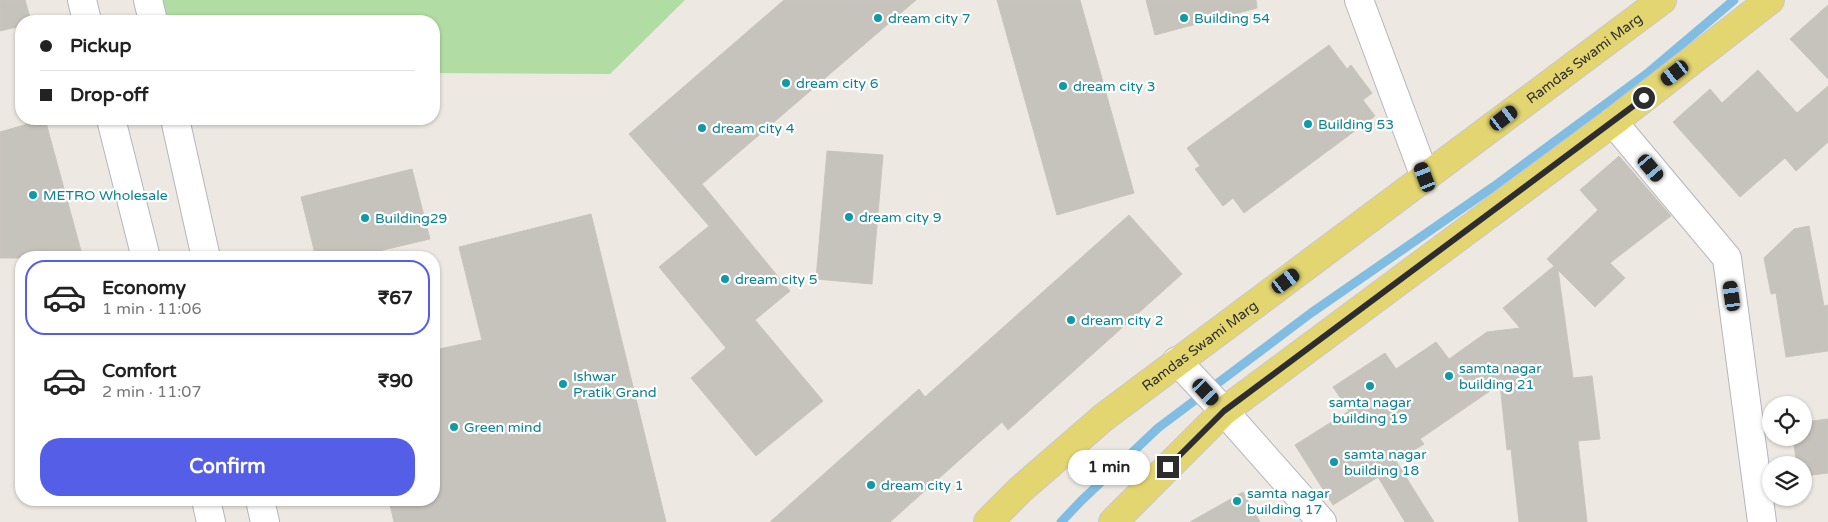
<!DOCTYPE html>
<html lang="en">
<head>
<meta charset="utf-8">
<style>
	:root { --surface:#fff; --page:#f2f2f2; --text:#222; --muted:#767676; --line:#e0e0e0; --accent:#545ee7 }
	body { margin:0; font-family:"Varela Round",sans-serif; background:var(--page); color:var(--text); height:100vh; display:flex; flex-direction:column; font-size:19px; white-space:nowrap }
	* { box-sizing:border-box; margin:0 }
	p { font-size:16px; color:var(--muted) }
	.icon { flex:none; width:28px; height:28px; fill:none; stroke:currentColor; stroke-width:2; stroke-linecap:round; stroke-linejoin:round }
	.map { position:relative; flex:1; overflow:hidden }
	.side { position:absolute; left:15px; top:251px; width:425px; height:255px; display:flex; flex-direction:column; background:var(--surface); border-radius:20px; box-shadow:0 1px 4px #0004 }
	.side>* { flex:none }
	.banner { position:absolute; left:15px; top:15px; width:425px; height:110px; border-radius:20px; box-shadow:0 1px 4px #0004; display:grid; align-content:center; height:110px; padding:0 25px; background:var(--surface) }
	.buttons { position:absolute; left:1762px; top:396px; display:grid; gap:10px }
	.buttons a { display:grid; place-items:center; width:50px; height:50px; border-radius:50%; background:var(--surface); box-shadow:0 1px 4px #0004; font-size:25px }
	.end { position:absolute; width:22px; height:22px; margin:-11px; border:6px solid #2d2d2d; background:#fff; box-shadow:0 0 0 2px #fff }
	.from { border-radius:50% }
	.bubble { position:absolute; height:35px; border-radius:18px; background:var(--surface); box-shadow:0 1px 4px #0004; font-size:16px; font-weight:800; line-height:35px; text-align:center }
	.car { position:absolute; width:15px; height:30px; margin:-15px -8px; border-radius:6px; box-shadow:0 0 4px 1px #0007; background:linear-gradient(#222 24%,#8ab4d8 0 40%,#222 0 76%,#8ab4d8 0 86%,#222 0) }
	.banner b { display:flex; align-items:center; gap:18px; height:48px; font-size:19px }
	.banner b+b { border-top:1px solid var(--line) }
	.banner i { width:12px; height:12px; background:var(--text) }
	ul { padding:9px 0 0; list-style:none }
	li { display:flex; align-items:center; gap:15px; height:75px; margin:0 10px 8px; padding:0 15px; border:2px solid transparent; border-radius:20px }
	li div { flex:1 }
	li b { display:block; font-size:19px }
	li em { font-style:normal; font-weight:800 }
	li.selected { border-color:var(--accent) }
	li>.icon { width:45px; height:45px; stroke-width:1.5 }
	.action { display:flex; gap:10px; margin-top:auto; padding:10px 25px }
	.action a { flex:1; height:58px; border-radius:20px; background:var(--accent); color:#fff; font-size:20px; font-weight:800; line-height:58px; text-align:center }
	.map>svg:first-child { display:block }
</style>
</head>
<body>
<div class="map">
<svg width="1828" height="522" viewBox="0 0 1828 522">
	<rect width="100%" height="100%" fill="#ede9e2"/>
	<polygon fill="#b1dda4" points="159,0 685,0 610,74 434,73 434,21 164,21"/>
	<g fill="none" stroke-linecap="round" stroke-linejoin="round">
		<polyline stroke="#81bde3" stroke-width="9" points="1061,522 1081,501 1158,428 1311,313 1493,187 1649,72 1734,0"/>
	</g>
	<g fill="#c6c3bd" stroke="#c9c5bb">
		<polygon points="0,0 25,0 31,21 21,21 21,26 0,31"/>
		<polygon points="784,0 916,0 702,184 790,291 755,320 823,401 756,456 691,378 726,348 659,267 709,226 629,134"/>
		<polygon points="997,0 1080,0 1134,193 1057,215"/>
		<polygon points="1146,0 1256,0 1257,8 1155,35"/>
		<polygon points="1828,5 1828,79 1790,39"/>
		<polygon points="1329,45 1347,69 1351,65 1372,93 1363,100 1375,116 1244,213 1233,198 1223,206 1195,169 1200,166 1187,148"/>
		<polygon points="1758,70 1797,113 1828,86 1828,142 1796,171 1785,158 1740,197 1673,122 1710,89 1722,103"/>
		<polygon points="45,119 83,258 0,258 0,132"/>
		<polygon points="827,151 883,155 872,284 816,279"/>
		<polygon points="1619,156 1671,216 1610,263 1625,278 1595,307 1558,270 1573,378 1592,376 1600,439 1578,441 1587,522 1519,522 1511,449 1507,450 1500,384 1420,439 1424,444 1396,461 1434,522 1405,522 1378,477 1333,505 1295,445 1349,411 1333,387 1385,353 1396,369 1436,342 1449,359 1487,332 1520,328 1503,308 1554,266 1547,259 1598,210 1580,190"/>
		<polygon points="412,169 430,239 349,258 316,258 301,197"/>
		<polygon points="591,214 666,522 394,522 389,500 434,500 434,350 482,340 459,247"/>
		<polygon points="1129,215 1182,274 1008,430 1002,422 890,522 770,522 919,389 925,397"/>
		<polygon points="1809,226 1824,306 1828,305 1828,351 1786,357 1776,293 1771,294 1764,258 1794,229"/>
		<polygon points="1828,419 1828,473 1804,476 1804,465 1797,465 1793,438 1804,438 1804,422"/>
		<polygon points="1243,492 1260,522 1190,522"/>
	</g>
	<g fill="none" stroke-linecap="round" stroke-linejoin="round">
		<g stroke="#b5b6bf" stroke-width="30">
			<g id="street">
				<polyline points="1359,0 1425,177"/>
				<polyline points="1613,122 1727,258 1762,522"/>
				<polyline points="1177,361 1224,411 1322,522"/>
			</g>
		</g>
		<g stroke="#b5b6bf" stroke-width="30">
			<g id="secondary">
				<polyline points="82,0 87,21"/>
				<polyline points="148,0 153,21"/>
				<polyline points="111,119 146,258"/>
				<polyline points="175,119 206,258"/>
				<polyline points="206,500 211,522"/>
				<polyline points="260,500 265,522"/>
			</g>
		</g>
		<g stroke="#c8c8c8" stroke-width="30">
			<g id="primary">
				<path id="s1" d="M988,522L1020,490L1104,417L1662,0"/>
				<polyline points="1113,522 1224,411 1613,122 1770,0"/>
			</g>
		</g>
		<use href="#street" stroke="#fff" stroke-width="28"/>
		<use href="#secondary" stroke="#fff" stroke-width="28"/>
		<use href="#primary" stroke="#e3d671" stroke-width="28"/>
	</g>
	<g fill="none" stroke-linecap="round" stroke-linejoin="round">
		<polyline stroke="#2d2d2d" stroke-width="6" points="1168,467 1224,411 1644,98"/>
	</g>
	<g fill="#0f9aa8" stroke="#fff" stroke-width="2">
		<circle cx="878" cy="18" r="5"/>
		<circle cx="1184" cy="18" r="5"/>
		<circle cx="786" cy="83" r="5"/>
		<circle cx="1063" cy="86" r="5"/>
		<circle cx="1308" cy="124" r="5"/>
		<circle cx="702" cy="128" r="5"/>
		<circle cx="33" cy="195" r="5"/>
		<circle cx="849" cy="217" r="5"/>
		<circle cx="365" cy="218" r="5"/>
		<circle cx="725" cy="279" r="5"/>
		<circle cx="1071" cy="320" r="5"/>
		<circle cx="1449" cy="376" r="5"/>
		<circle cx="563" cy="384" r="5"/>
		<circle cx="1370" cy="386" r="5"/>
		<circle cx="454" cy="427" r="5"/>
		<circle cx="1334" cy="462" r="5"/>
		<circle cx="871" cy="485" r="5"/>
		<circle cx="1237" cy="501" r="5"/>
	</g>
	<g text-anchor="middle" stroke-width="4.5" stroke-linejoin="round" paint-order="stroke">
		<g font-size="14" fill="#0d838f" stroke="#fff" text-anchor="start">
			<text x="888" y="23">dream city 7</text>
			<text x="1194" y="23">Building 54</text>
			<text x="796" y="88">dream city 6</text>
			<text x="1073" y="91">dream city 3</text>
			<text x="1318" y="129">Building 53</text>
			<text x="712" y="133">dream city 4</text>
			<text x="43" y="200">METRO Wholesale</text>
			<text x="859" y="222">dream city 9</text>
			<text x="375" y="223">Building29</text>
			<text x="735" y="284">dream city 5</text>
			<text x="1081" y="325">dream city 2</text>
			<text x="1459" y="373">samta nagar<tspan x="1459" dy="16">building 21</tspan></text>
			<text x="573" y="381">Ishwar<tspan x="573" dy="16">Pratik Grand</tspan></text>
			<text x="1370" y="407" text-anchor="middle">samta nagar<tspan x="1370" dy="16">building 19</tspan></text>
			<text x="464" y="432">Green mind</text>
			<text x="1344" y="459">samta nagar<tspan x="1344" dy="16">building 18</tspan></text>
			<text x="881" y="490">dream city 1</text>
			<text x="1247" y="498">samta nagar<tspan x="1247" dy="16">building 17</tspan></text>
		</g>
		<g font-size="14" fill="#2d2d2d" stroke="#fff">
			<text dy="5" stroke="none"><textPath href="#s1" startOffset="756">Ramdas Swami Marg</textPath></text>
			<text dy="5" stroke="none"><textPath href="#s1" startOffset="276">Ramdas Swami Marg</textPath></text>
		</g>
	</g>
</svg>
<div class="buttons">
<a><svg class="icon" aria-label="locate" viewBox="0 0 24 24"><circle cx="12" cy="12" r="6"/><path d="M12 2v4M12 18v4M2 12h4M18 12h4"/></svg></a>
<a><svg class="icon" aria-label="layers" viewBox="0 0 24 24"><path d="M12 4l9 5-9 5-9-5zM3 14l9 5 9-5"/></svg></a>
</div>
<i class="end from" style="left:1644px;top:98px"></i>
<i class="end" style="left:1168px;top:467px"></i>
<div class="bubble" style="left:1068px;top:450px;width:82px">1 min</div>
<i class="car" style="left:1675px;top:73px;rotate:232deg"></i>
<i class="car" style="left:1504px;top:118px;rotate:53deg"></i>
<i class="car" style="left:1651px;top:168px;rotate:140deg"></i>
<i class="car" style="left:1425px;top:177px;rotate:339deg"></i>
<i class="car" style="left:1286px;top:281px;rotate:53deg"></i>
<i class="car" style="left:1732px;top:296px;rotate:352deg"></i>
<i class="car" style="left:1206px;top:392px;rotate:137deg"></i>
<div class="banner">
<b><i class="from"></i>Pickup</b>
<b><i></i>Drop-off</b>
</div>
<section class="side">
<ul>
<li class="selected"><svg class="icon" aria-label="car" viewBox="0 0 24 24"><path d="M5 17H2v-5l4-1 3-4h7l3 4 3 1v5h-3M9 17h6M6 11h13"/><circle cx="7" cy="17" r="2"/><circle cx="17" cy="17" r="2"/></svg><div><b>Economy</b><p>1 min · 11:06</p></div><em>₹67</em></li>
<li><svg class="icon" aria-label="car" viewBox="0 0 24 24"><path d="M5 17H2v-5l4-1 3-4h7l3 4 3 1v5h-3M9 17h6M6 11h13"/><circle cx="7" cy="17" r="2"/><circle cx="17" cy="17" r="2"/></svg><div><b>Comfort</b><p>2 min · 11:07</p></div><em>₹90</em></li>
</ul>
<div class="action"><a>Confirm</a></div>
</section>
</div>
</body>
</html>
